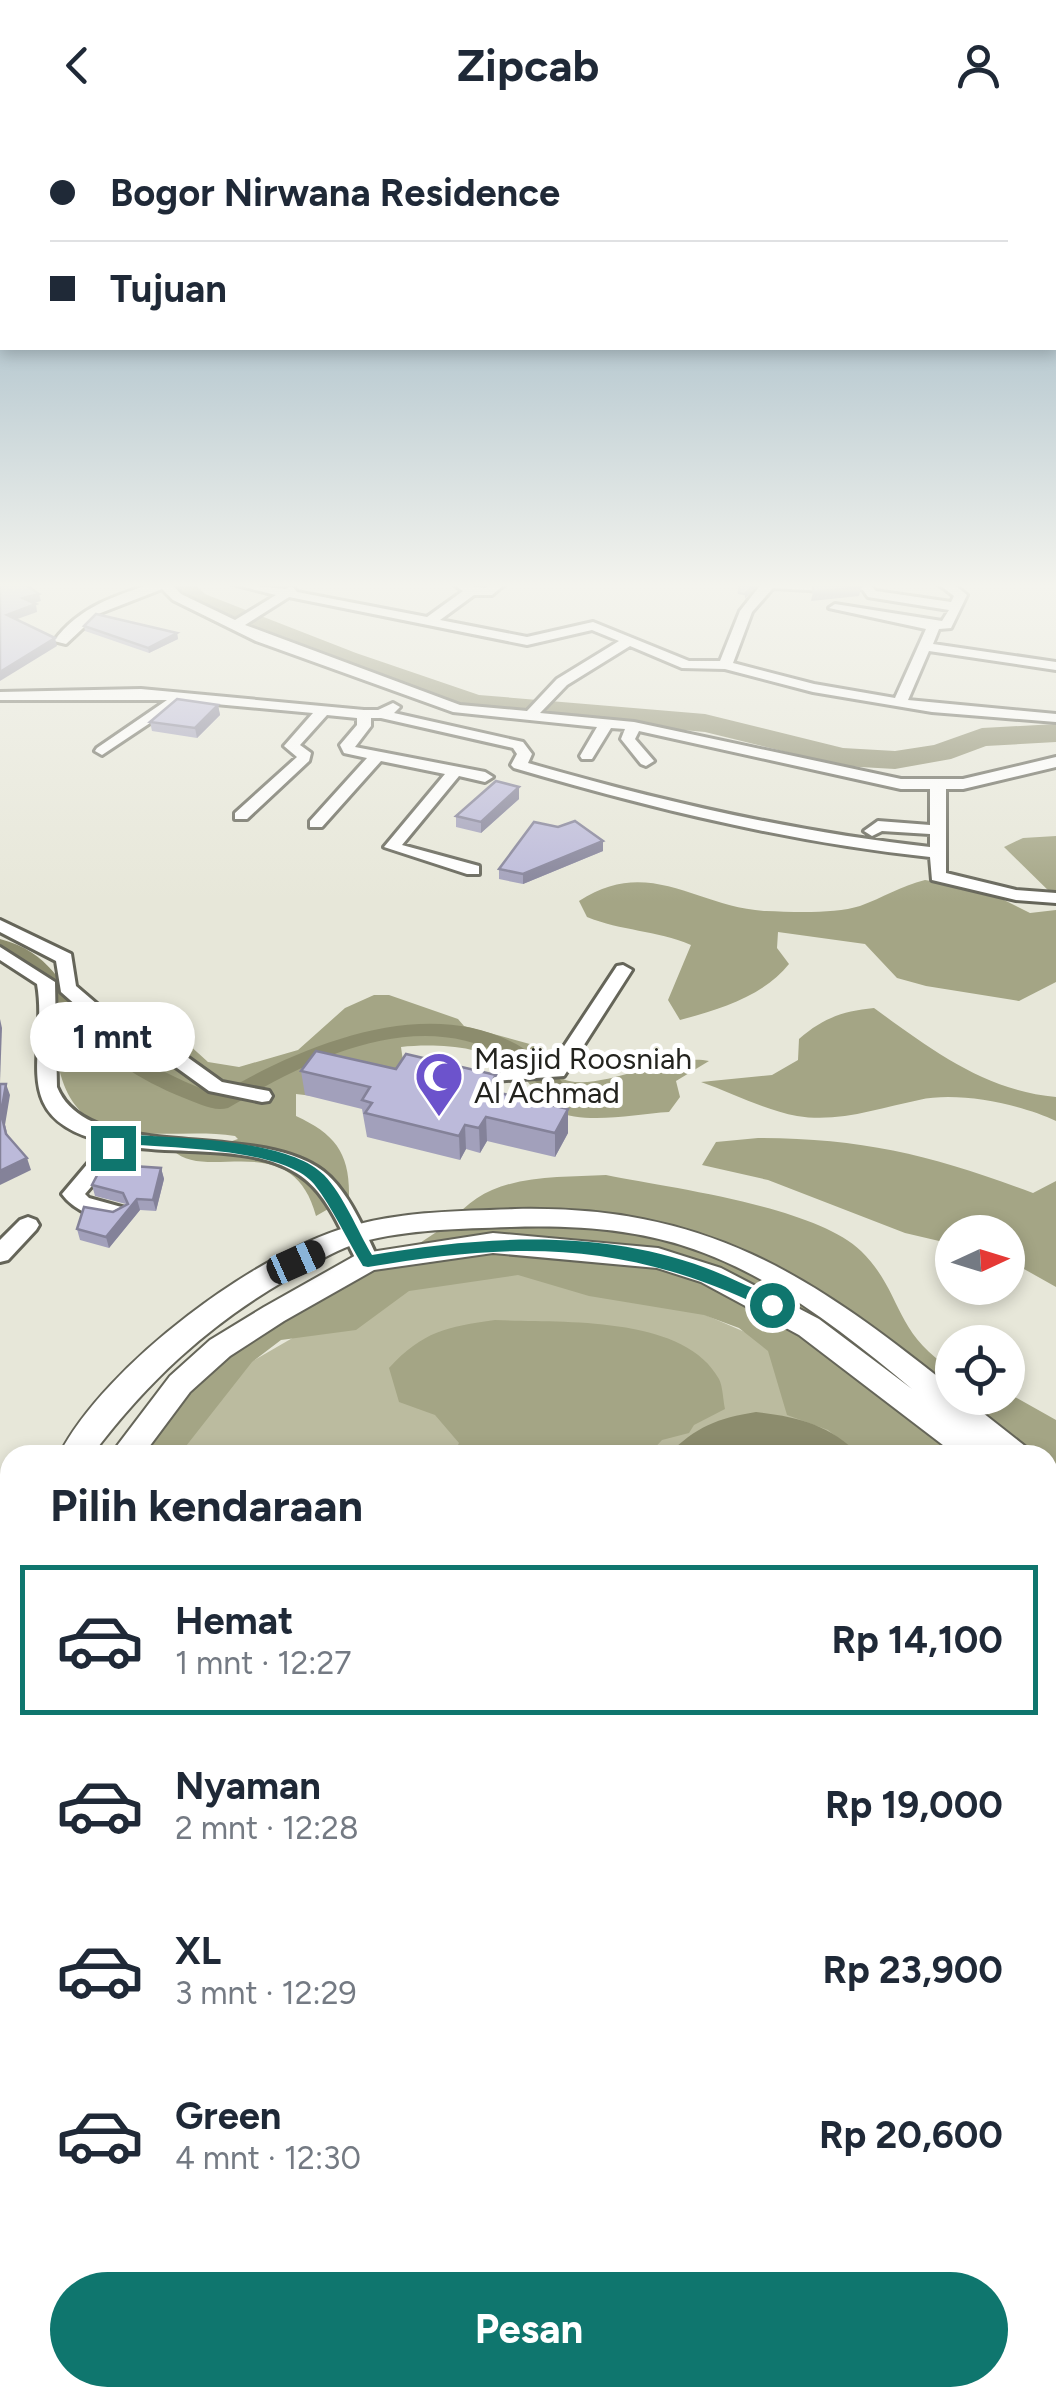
<!DOCTYPE html>
<html lang="id">
<head>
<meta charset="utf-8">
<style>
	:root { --surface:#fff; --page:#f6f6f7; --text:#1f2937; --muted:#747a83; --line:#e0e1e3; --accent:#0f766e }
	body { margin:0; font-family:Figtree,sans-serif; background:var(--page); color:var(--text); height:100vh; display:flex; flex-direction:column; font-size:38px; white-space:nowrap }
	* { box-sizing:border-box; margin:0 }
	p { font-size:32px; color:var(--muted) }
	.icon { flex:none; width:55px; height:55px; fill:none; stroke:currentColor; stroke-width:2; stroke-linecap:round; stroke-linejoin:round }
	.map { position:relative; flex:1; overflow:hidden }
	.drawer { position:absolute; left:0px; top:1315px; width:1058px; height:962px; display:flex; flex-direction:column; background:var(--surface); border-radius:30px 30px 0 0; box-shadow:0 5px 15px #0003 }
	.drawer>* { flex:none }
	.hud { position:absolute; left:0px; top:0px; width:1058px; height:220px; box-shadow:0 5px 15px #0003; display:grid; align-content:center; height:220px; padding:0 50px; background:var(--surface) }
	.needle { width:65px; rotate:86deg }
	.fabs { position:absolute; left:935px; top:1085px; display:grid; gap:20px }
	.fabs a { display:grid; place-items:center; width:90px; height:90px; border-radius:50%; background:var(--surface); box-shadow:0 5px 15px #0003; font-size:50px }
	.end { position:absolute; width:45px; height:45px; margin:-22px; border:12px solid #0f766e; background:#fff; box-shadow:0 0 0 5px #fff }
	.from { border-radius:50% }
	.bubble { position:absolute; height:70px; border-radius:35px; background:var(--surface); box-shadow:0 5px 15px #0003; font-size:32px; font-weight:700; line-height:70px; text-align:center }
	.car { position:absolute; width:30px; height:60px; margin:-30px -15px; border-radius:12px; box-shadow:0 0 8px 2px #0007; background:linear-gradient(#222 24%,#8ab4d8 0 40%,#222 0 76%,#8ab4d8 0 86%,#222 0) }
	.hud b { display:flex; align-items:center; gap:35px; height:95px; font-size:38px }
	.hud b+b { border-top:2px solid var(--line) }
	.hud i { width:25px; height:25px; background:var(--text) }
	ul { padding:0; list-style:none }
	li { display:flex; align-items:center; gap:30px; height:150px; margin:0 20px 15px; padding:0 30px; border:5px solid transparent; border-radius:0px }
	li div { flex:1 }
	li b { display:block; font-size:38px }
	li em { font-style:normal; font-weight:700 }
	li.current { border-color:var(--accent) }
	li>.icon { width:90px; height:90px; stroke-width:1.5 }
	h2 { padding:0 50px; font-size:45px; line-height:120px }
	.button { display:flex; gap:20px; margin-top:auto; padding:20px 50px }
	.button a { flex:1; height:115px; border-radius:60px; background:var(--accent); color:#fff; font-size:40px; font-weight:700; line-height:115px; text-align:center }
	header { display:flex; justify-content:space-between; align-items:center; height:130px; padding:0 50px; background:var(--surface); font-size:45px; font-weight:700 }
	.map>svg:first-child { display:block }
</style>
</head>
<body>
<header><svg class="icon" aria-label="back" viewBox="0 0 24 24"><path d="M15 5l-7 7 7 7"/></svg>Zipcab<svg class="icon" aria-label="person" viewBox="0 0 24 24"><circle cx="12" cy="8" r="4"/><path d="M4 21q1-7 8-7t8 7"/></svg></header>
<div class="map">
<svg width="1056" height="2277" viewBox="0 0 1056 2277">
	<rect width="100%" height="100%" fill="#e7e7d9"/>
	<g fill="#bbbb9f">
		<polygon points="592,1136 817,1233 915,1325 170,1325 232,1243 391,1151"/>
		<polygon points="10,1672 10,2268 136,2268 136,2277 0,2277 0,1695"/>
	</g>
	<g fill="#a4a585">
		<polygon points="1056,706 1056,768 1004,717 1023,708"/>
		<path d="M925,750L982,759L1030,783L1056,780V852L1019,871L926,856L897,848L865,814L778,802L777,818L789,834C764,866 718,880 680,890L668,870L691,815C656,800 621,801 587,787L579,771C650,725 697,778 766,781C793,782 835,784 860,776C882,768 901,756 925,750Z"/>
		<path d="M374,865H389L458,889L464,896L537,916C546,924 550,942 559,947C592,967 666,922 709,931L676,951L680,967L669,982C634,984 588,995 554,981C542,976 533,957 524,947C497,916 439,913 401,917L404,938L364,972L296,964V986C335,1004 350,1023 349,1067L316,1086C292,995 205,1054 173,1020L176,1015L232,1011L238,1009L235,1006C170,995 85,1028 61,946C55,925 52,907 56,885L71,875L131,874L162,904L187,913L208,932L239,937L298,920L345,878Z"/>
		<path d="M874,878C929,918 985,961 1056,967V991C1020,974 958,961 919,970C879,978 839,993 797,986C765,980 732,963 701,952L772,945L798,930L799,909C823,888 843,881 874,878Z"/>
		<path d="M758,1008C863,1008 935,1026 1033,1063L1056,1051V1157L1008,1130V1102H952V1114L905,1103L768,1050L702,1035L716,1012Z"/>
		<path d="M606,1045C670,1058 815,1076 861,1121C903,1162 893,1203 952,1239V1268H1008V1263L1056,1290V1496L1048,1521V1325H859L828,1300L787,1285L768,1221L739,1198L704,1185L589,1166L518,1145L409,1161L356,1200L281,1210L252,1232L179,1325H145C201,1206 338,1171 438,1101C456,1087 470,1069 492,1060C527,1045 569,1047 606,1045Z"/>
		<path d="M495,1190C558,1193 684,1184 719,1249C723,1257 723,1270 725,1279L694,1295L689,1303L662,1310L648,1325H453L459,1313L435,1285L399,1272L389,1238C423,1201 447,1197 495,1190Z"/>
		<polygon points="1048,1601 1056,1628 1056,2153 1048,2153"/>
		<polygon points="155,2268 918,2268 921,2277 158,2277"/>
	</g>
	<path fill="#8c8c6d" d="M756,1282C795,1286 831,1295 859,1325H668C695,1297 718,1288 756,1282Z"/>
	<g fill="none" stroke-linecap="round" stroke-linejoin="round">
		<path fill="#8c8c6d" fill-rule="evenodd" d="M0,809C54,823 60,859 97,894C133,928 172,948 218,965C322,903 481,843 570,962L559,969L551,967C536,953 523,936 505,926C413,876 308,930 228,978C213,982 198,973 184,968C139,950 102,925 70,890C45,864 36,834 0,822Z"/>
		<g fill="#8c8c6d" fill-rule="evenodd">
			<polygon points="167,453 194,453 205,464 356,523 479,565 705,584 843,618 895,621 934,615 982,598 1056,594 1056,612 986,616 951,629 895,639 843,636 705,602 476,581 336,535 187,474"/>
			<polygon points="1056,1402 1056,1450 1048,1453 1048,1405"/>
			<polygon points="111,2268 189,2268 191,2277 113,2277"/>
		</g>
		<g stroke="#656559" stroke-width="6">
			<g id="minor">
				<path d="M155,453H171L181,464L235,490L276,465L229,453L285,459L292,456L297,462L427,487L463,461L452,453L485,458L492,453H506L492,465H474L440,490L527,507L593,492L689,531H720L740,481L762,453L839,455L845,459L843,462L773,458L752,482L733,533L814,554L895,568L926,499L829,478L835,474L942,491L949,480L868,467L863,460L848,453H868L876,461L951,472L954,466L937,453H952L967,465L951,498L939,499L933,514L1056,532V540L929,521L908,570L1056,584V592L932,582L813,562L725,539L682,538L630,516L567,555L540,583L634,592L901,649H963L1056,627V637L963,659H946V743L1016,760L1056,763V773L1016,770L932,750L930,727C788,712 651,678 514,638L511,635L517,624L513,618L381,588H371V596L355,617L485,642L493,647L485,652L459,646L402,715L479,736V744H467L384,717L445,644L381,631L322,697H310V691L367,628L344,623L340,615L357,595V588L327,585L300,615L311,623L309,631L247,689H235V683L297,627L284,616L313,583L183,571L102,625L95,621L97,618L167,570H0V562L141,559L364,580H378L393,573L400,577L394,583L523,612L532,624L528,633C660,671 793,702 930,717V704L882,701L872,706L864,701L878,691L930,695V659H901L639,601L635,609L654,631L646,636L641,634L621,609L625,599L611,598L592,629H582L580,626L597,597L453,582L256,511L173,470L162,459L98,484L66,514L54,511C79,477 116,465 155,453ZM289,467L527,515L592,500L619,511L557,549L527,581L460,575L245,495Z"/>
				<polygon points="0,790 71,824 76,856 132,904 169,914 222,952 269,961 272,966 269,971 262,972 209,961 155,922 118,912 61,862 56,831 0,802"/>
				<path d="M0,817L55,852L57,957C89,1035 254,989 323,1041C349,1061 365,1102 379,1131L376,1137H360C346,1112 336,1084 318,1062C275,1009 185,1027 126,1016L85,1064L89,1068L125,1078L128,1083L125,1088C103,1093 75,1082 62,1064L106,1012C4,989 49,923 37,854L0,830Z"/>
				<polygon points="623,835 632,840 564,946 494,951 491,947 494,943 551,936 617,836"/>
				<polygon points="28,1087 36,1090 39,1095 36,1100 8,1130 0,1132 0,1110 20,1090"/>
				<polygon points="1056,2229 1056,2267 1048,2268 1048,2230"/>
				<polygon points="417,2268 469,2268 473,2277 421,2277"/>
				<polygon points="897,2268 967,2268 963,2277 893,2277"/>
			</g>
		</g>
		<g stroke="#656559" stroke-width="4">
			<g id="tertiary">
				<path d="M515,1079C706,1075 808,1143 952,1258V1268H964L1025,1316L1029,1325H956L799,1205L701,1152L657,1138L493,1123L374,1140L284,1191L230,1226L190,1262L143,1325H110L170,1246L210,1210L264,1177L358,1124L493,1103L658,1118L721,1138L819,1189L912,1259C850,1207 781,1152 704,1123C643,1099 576,1095 511,1097C461,1099 409,1099 361,1112C334,1120 310,1136 286,1150C207,1196 147,1252 92,1325H59C105,1235 258,1120 355,1095C407,1081 462,1081 515,1079Z"/>
				<polygon points="1048,1339 1056,1342 1056,1400 1048,1397"/>
				<polygon points="10,1379 10,1405 0,1407 0,1381"/>
				<polygon points="10,1487 10,1517 0,1519 0,1489"/>
			</g>
		</g>
		<use href="#minor" fill="#fff" fill-rule="evenodd"/>
		<use href="#tertiary" fill="#fff" fill-rule="evenodd"/>
	</g>
	<g fill="#a2a0bb">
		<polygon points="84,496 177,503 178,509 149,523 85,501"/>
		<polygon points="218,575 220,585 197,608 152,601 150,592"/>
		<polygon points="519,657 519,669 481,703 456,697 456,686"/>
		<polygon points="603,711 603,721 523,754 499,749 499,739"/>
		<polygon points="396,939 496,945 497,962 568,979 568,1003 555,1027 487,1011 480,1023 466,1019 460,1030 367,1007 362,979 305,965 301,941"/>
		<polygon points="161,1038 164,1049 156,1081 140,1080 109,1118 80,1110 77,1099 126,1074 95,1066 92,1055"/>
	</g>
	<g fill="#848299">
		<polygon points="756,453 760,453 745,469 745,464"/>
		<polygon points="862,454 859,466 811,471 813,462"/>
		<polygon points="39,464 41,471 24,476 23,468"/>
		<polygon points="36,474 37,482 9,492 7,485"/>
		<polygon points="177,503 178,509 149,523 148,518"/>
		<polygon points="55,508 57,516 0,551 0,542"/>
		<polygon points="218,575 220,585 197,608 195,598"/>
		<polygon points="519,657 519,669 481,703 481,692"/>
		<polygon points="603,711 603,721 523,754 523,744"/>
		<polygon points="0,889 2,898 0,952"/>
		<polygon points="496,945 497,969 487,960"/>
		<polygon points="6,954 10,965 5,995 10,1015 1,983"/>
		<polygon points="568,979 568,1003 555,1027 555,1003"/>
		<polygon points="486,987 487,1011 480,1023 479,998"/>
		<polygon points="465,995 466,1019 460,1030 459,1006"/>
		<polygon points="27,1028 31,1040 0,1055 0,1041"/>
		<polygon points="161,1038 164,1049 156,1081 153,1070"/>
		<polygon points="137,1069 140,1080 109,1118 106,1107"/>
	</g>
	<g fill="#bcbada" stroke="#848299" stroke-width="2.5">
		<polygon points="0,453 23,453 39,464 23,468 36,474 7,485 55,508 0,542"/>
		<polygon points="740,453 756,453 745,464 739,463"/>
		<polygon points="852,453 862,454 861,457 813,462 813,454 850,456"/>
		<polygon points="96,484 177,503 148,518 84,496"/>
		<polygon points="177,569 218,575 195,598 150,592"/>
		<polygon points="496,651 519,657 481,692 456,686"/>
		<polygon points="575,691 603,711 523,744 499,739 534,692 558,697"/>
		<polygon points="316,921 396,939 406,924 496,945 487,960 568,979 555,1003 486,987 479,998 465,995 459,1006 365,983 372,973 362,970 370,957 301,941"/>
		<polygon points="0,954 6,954 1,983 6,1004 27,1028 0,1041"/>
		<polygon points="103,1034 161,1038 153,1070 137,1069 106,1107 77,1099 84,1077 113,1082 128,1074 123,1063 92,1055"/>
	</g>
	<linearGradient id="sky" x2="0" y2="1"><stop stop-color="#83a4b7"/><stop offset="0.59" stop-color="#f4f4ee"/><stop offset="1" stop-color="#f4f4ee" stop-opacity="0"/></linearGradient>
	<rect width="1056" height="772" fill="url(#sky)"/>
	<path fill="#0f766e" d="M120,1004C171,1008 288,1008 324,1045C344,1066 357,1100 372,1125C494,1104 627,1097 741,1153C754,1159 771,1164 781,1175L767,1179C627,1111 519,1111 368,1137L363,1136C347,1110 333,1078 314,1054C284,1018 170,1018 124,1014L118,1022H107V1015Z"/>
	<defs>
		<g id="mosque-pin" transform="scale(2.5)"><path d="M0 17L-7.5 6A9.5 9.5 0 1 1 7.5 6Z" fill="#6c53cc" stroke="#fff"/><path d="M3.5-4.9A6 6 0 1 0 3.5 4.9A5 5 0 1 1 3.5-4.9Z" fill="#fff"/></g>
	</defs>
	<g fill-rule="evenodd">
		<use href="#mosque-pin" x="439" y="946"/>
	</g>
	<g text-anchor="middle" stroke-width="10" stroke-linejoin="round" paint-order="stroke">
		<g font-size="30" fill="#23231e" stroke="#fff" text-anchor="start">
			<text x="474" y="939">Masjid Roosniah<tspan x="474" dy="34">Al Achmad</tspan></text>
		</g>
	</g>
</svg>
<div class="fabs">
<a><svg class="needle" viewBox="-14 -14 28 28"><path d="M0-13l5 13h-10z" fill="#e53935"/><path d="M0 13l5-13h-10z" fill="#747a83"/></svg></a>
<a><svg class="icon" aria-label="locate" viewBox="0 0 24 24"><circle cx="12" cy="12" r="6"/><path d="M12 2v4M12 18v4M2 12h4M18 12h4"/></svg></a>
</div>
<i class="end from" style="left:772px;top:1175px"></i>
<i class="end" style="left:113px;top:1018px"></i>
<div class="bubble" style="left:30px;top:872px;width:165px">1 mnt</div>
<i class="car" style="left:296px;top:1132px;rotate:66deg"></i>
<div class="hud">
<b><i class="from"></i>Bogor Nirwana Residence</b>
<b><i></i>Tujuan</b>
</div>
<section class="drawer">
<h2>Pilih kendaraan</h2>
<ul>
<li class="current"><svg class="icon" aria-label="car" viewBox="0 0 24 24"><path d="M5 17H2v-5l4-1 3-4h7l3 4 3 1v5h-3M9 17h6M6 11h13"/><circle cx="7" cy="17" r="2"/><circle cx="17" cy="17" r="2"/></svg><div><b>Hemat</b><p>1 mnt · 12:27</p></div><em>Rp 14,100</em></li>
<li><svg class="icon" aria-label="car" viewBox="0 0 24 24"><path d="M5 17H2v-5l4-1 3-4h7l3 4 3 1v5h-3M9 17h6M6 11h13"/><circle cx="7" cy="17" r="2"/><circle cx="17" cy="17" r="2"/></svg><div><b>Nyaman</b><p>2 mnt · 12:28</p></div><em>Rp 19,000</em></li>
<li><svg class="icon" aria-label="car" viewBox="0 0 24 24"><path d="M5 17H2v-5l4-1 3-4h7l3 4 3 1v5h-3M9 17h6M6 11h13"/><circle cx="7" cy="17" r="2"/><circle cx="17" cy="17" r="2"/></svg><div><b>XL</b><p>3 mnt · 12:29</p></div><em>Rp 23,900</em></li>
<li><svg class="icon" aria-label="car" viewBox="0 0 24 24"><path d="M5 17H2v-5l4-1 3-4h7l3 4 3 1v5h-3M9 17h6M6 11h13"/><circle cx="7" cy="17" r="2"/><circle cx="17" cy="17" r="2"/></svg><div><b>Green</b><p>4 mnt · 12:30</p></div><em>Rp 20,600</em></li>
</ul>
<div class="button"><a>Pesan</a></div>
</section>
</div>
</body>
</html>
